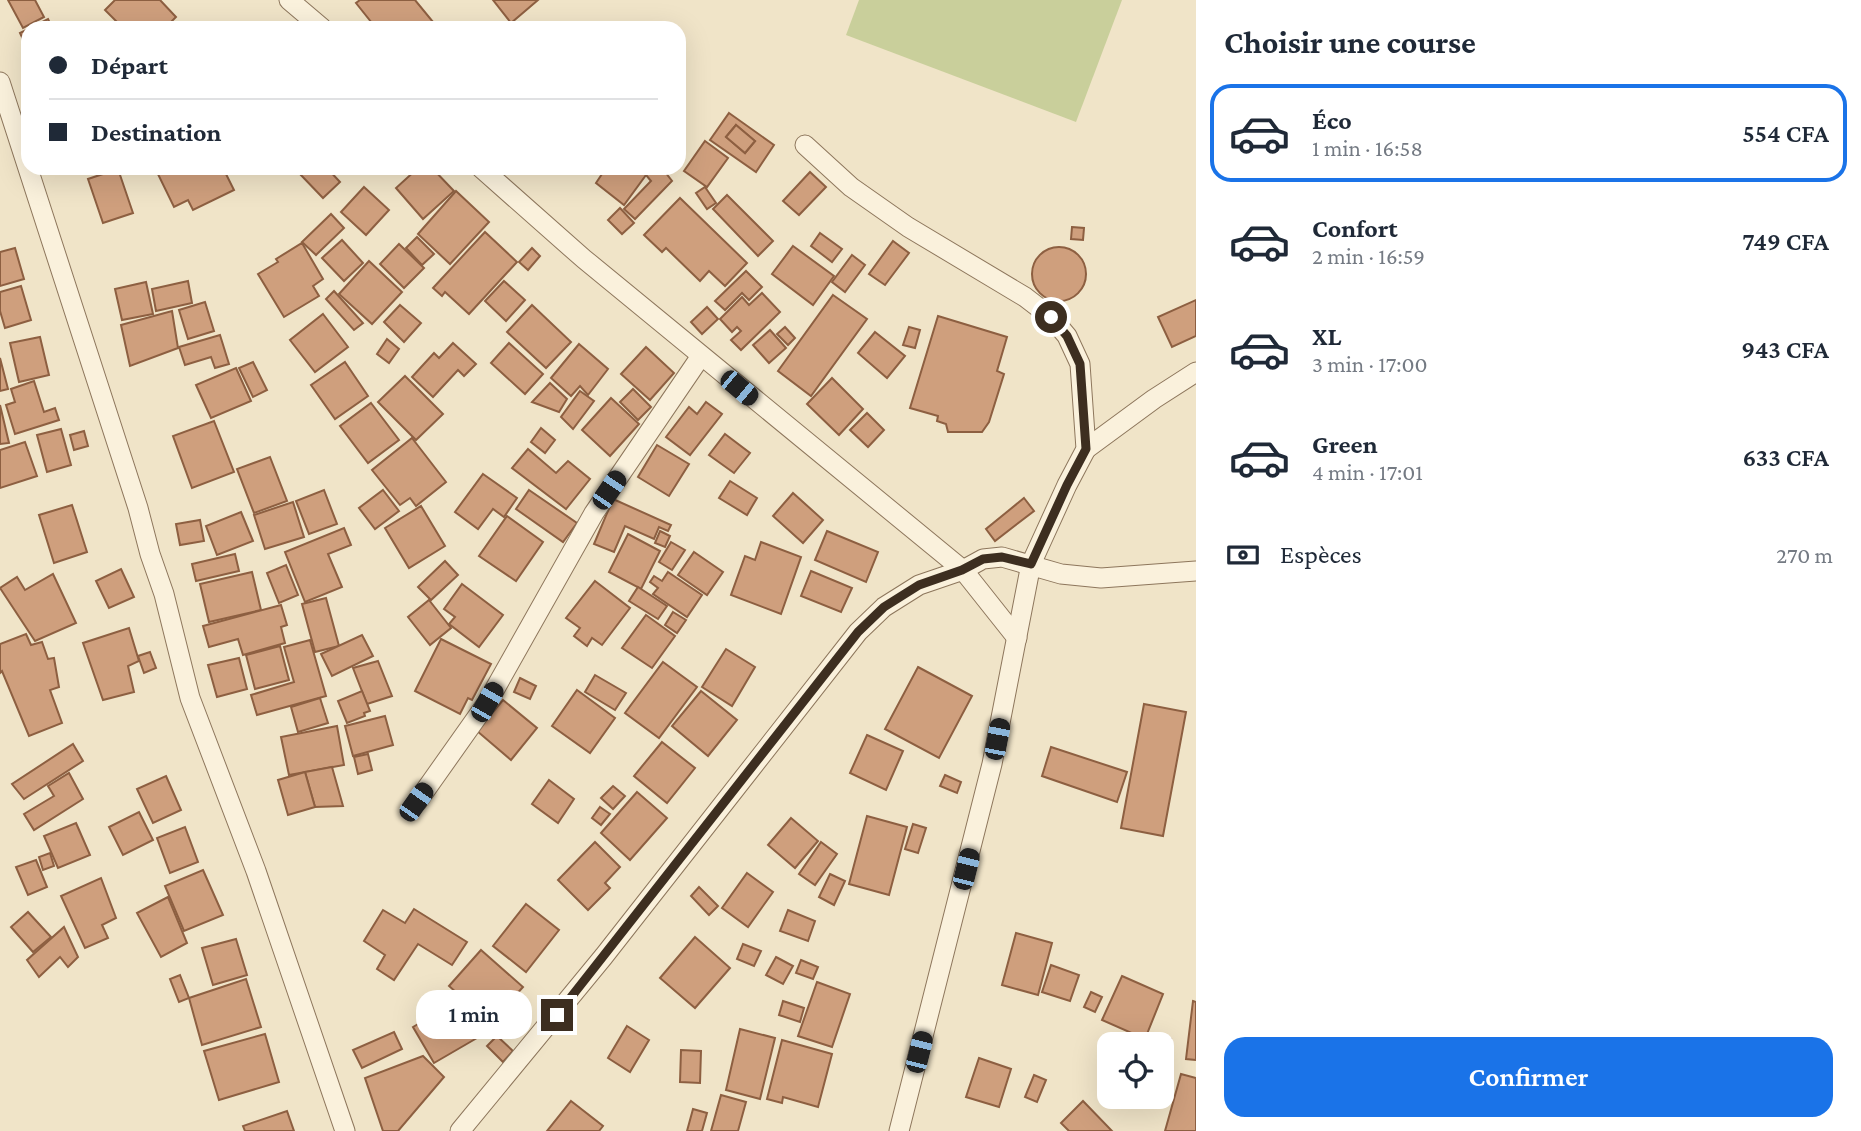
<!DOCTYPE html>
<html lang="fr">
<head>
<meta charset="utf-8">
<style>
	:root { --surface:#fff; --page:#f2f2f3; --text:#1f2937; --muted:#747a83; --line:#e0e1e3; --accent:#1a73e8 }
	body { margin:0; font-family:"Crimson Pro",serif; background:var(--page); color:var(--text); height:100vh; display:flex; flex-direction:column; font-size:26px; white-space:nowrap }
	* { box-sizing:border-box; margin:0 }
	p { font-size:23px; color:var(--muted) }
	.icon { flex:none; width:38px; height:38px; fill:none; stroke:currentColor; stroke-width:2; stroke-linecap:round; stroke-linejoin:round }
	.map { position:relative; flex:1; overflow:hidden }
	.panel { display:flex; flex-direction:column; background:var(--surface); width:665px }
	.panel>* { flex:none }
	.banner { position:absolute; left:21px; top:21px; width:665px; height:154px; border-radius:21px; box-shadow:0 7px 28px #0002; display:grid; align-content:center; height:154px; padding:0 28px; background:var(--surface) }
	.fabs { position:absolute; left:1097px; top:1032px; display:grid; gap:14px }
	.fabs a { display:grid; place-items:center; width:77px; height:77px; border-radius:14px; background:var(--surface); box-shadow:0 7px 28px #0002; font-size:35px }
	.end { position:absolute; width:32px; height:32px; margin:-16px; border:9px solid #3d2e20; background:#fff; box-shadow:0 0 0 4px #fff }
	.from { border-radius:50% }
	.bubble { position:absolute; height:49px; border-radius:21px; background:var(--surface); box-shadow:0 7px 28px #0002; font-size:23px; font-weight:600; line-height:49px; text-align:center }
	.car { position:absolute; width:21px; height:42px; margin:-21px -10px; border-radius:9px; box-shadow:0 0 5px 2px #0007; background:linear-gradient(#222 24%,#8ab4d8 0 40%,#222 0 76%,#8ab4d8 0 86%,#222 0) }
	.banner b { display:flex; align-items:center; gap:24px; height:66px; font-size:26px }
	.banner b+b { border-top:2px solid var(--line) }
	.banner i { width:18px; height:18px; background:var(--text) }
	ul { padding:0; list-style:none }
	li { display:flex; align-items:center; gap:21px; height:98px; margin:0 14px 10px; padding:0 14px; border:4px solid transparent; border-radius:21px }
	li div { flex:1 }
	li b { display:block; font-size:26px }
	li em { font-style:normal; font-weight:600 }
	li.selected { border-color:var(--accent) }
	li>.icon { width:63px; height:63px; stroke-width:1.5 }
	h2 { padding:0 28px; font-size:32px; line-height:84px }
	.pay { display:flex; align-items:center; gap:18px; height:77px; padding:0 28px; font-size:26px }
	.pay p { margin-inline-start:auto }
	.button { display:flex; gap:14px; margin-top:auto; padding:14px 28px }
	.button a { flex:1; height:80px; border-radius:21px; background:var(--accent); color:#fff; font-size:28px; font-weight:600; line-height:80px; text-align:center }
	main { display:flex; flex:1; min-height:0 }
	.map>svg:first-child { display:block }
</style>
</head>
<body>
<main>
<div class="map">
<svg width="1196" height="1131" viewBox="0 0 1196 1131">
	<rect width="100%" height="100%" fill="#f0e4c8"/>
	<polygon fill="#c9cf9b" points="859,0 1122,0 1076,122 846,35"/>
	<g fill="#cf9f7d" stroke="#8d5f41" stroke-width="2" fill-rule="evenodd">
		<polygon points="8,0 35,0 44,17 23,28"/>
		<polygon points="115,0 160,0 176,17 165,28 123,28 105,10"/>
		<polygon points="360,0 415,0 438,28 376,28 356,3"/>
		<polygon points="493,0 538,0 511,23"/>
		<polygon points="48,19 52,28 30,28"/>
		<polygon points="28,29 28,50 20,33"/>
		<path d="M729,113L774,145L756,172L710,140ZM736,125L755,141L745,153L726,137Z"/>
		<polygon points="736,125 755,141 745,153 726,137"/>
		<polygon points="705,141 728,158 707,187 684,171"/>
		<polygon points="155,168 223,168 234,190 193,210 188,200 174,207"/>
		<polygon points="302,168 327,168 340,182 323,198 298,172"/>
		<polygon points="418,168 432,168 454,191 423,219 396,188"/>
		<polygon points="606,168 636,168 646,175 624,205 596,183"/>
		<polygon points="651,168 662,168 672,181 635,219 624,209 651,181 646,175"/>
		<polygon points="118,169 133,213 103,223 88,179"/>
		<polygon points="810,172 826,187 799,215 783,201"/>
		<polygon points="364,187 389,210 366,235 341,212"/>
		<polygon points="705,187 716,203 707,209 696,193"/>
		<polygon points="456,191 489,222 450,264 418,234"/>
		<polygon points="727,195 773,241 758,256 713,209"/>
		<polygon points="680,198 747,263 725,286 709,271 700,281 666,248 662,252 644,235"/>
		<polygon points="620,208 634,223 622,234 608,220"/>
		<polygon points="331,214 344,228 316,255 302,242"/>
		<polygon points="1072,227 1084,228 1083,240 1071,239"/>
		<polygon points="485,232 517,262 469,314 445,292 442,296 433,288"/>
		<polygon points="820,233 842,249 832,262 811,246"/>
		<polygon points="417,237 434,254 422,265 406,248"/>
		<polygon points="342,240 363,263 344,281 322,258"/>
		<polygon points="893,241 909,253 885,285 869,274"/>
		<polygon points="302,243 323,279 313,286 319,296 284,317 258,274 278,262 276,259"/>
		<polygon points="399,244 424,268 404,288 380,264"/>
		<polygon points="793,246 834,276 813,305 772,274"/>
		<circle cx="1059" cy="274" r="27"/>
		<polygon points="15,248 24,279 0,286 0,252"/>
		<polygon points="532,248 540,256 528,270 519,262"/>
		<polygon points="852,255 865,265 845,292 832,282"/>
		<polygon points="369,261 402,292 372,324 339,294"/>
		<polygon points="746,271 762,287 749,300 742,293 725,310 715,301"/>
		<polygon points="188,281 192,303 156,311 152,289"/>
		<polygon points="504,281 525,300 506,321 485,301"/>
		<polygon points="146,282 153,314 122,320 115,289"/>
		<polygon points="21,286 31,320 5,328 0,311 0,292"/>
		<polygon points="334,291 363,323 354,330 326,299"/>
		<polygon points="762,293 780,312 741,350 731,340 741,331 737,327 732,332 720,319 742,297 749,305"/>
		<polygon points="833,295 867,319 811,396 778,371"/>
		<polygon points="1196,300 1196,336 1172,347 1158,317"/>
		<polygon points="205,302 214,331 188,339 179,310"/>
		<polygon points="400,305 421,323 404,342 384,322"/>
		<polygon points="532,305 571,342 546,368 507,332"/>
		<polygon points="707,307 718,319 702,334 691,322"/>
		<polygon points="172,311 178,348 130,366 121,325"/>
		<polygon points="323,314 348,347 315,372 290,340"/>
		<polygon points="938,316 1007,337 997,371 1004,374 989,422 982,432 948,432 946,424 937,421 938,416 910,408"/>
		<polygon points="785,327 795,338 788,345 777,334"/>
		<polygon points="909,327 920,330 915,348 903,345"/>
		<polygon points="770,330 786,348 769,363 753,345"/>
		<polygon points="875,332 905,356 887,378 858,353"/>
		<polygon points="220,335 229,364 215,368 211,357 185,365 179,347"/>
		<polygon points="40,337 49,375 19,382 10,343"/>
		<polygon points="387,339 399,349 389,363 377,354"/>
		<polygon points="453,343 476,364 464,376 458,370 433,397 412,377 434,353 439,358"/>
		<polygon points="509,343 543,374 525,394 491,363"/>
		<polygon points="579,344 608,369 588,395 580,386 571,396 551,378"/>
		<polygon points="646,347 674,373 650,400 621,374"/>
		<polygon points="0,358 8,389 0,391"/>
		<polygon points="253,362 267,390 253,397 239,368"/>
		<polygon points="345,362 368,396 335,419 311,385"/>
		<polygon points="236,368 251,401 211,418 196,385"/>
		<polygon points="405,376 443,414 416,440 378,402"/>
		<polygon points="832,378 863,409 839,435 807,404"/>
		<polygon points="34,381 44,412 55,408 59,420 15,434 6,405 15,402 11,389"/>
		<polygon points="550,383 567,399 559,412 532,402"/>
		<polygon points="633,389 651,407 638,420 620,402"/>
		<polygon points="580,391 594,401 573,429 561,417"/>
		<polygon points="611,398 639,424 610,456 582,430"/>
		<polygon points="706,402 722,414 690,455 666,437 689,407 697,414"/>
		<polygon points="371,403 399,440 368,463 340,426"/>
		<polygon points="0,405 9,443 0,444"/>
		<polygon points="867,413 884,430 868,447 850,430"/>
		<polygon points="214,421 234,472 192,488 173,436"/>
		<polygon points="541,428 555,440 545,453 531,442"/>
		<polygon points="61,429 71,465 47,472 37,435"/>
		<polygon points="84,431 88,446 74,450 70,435"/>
		<polygon points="725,434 750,453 734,473 709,455"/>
		<polygon points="412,438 446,482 416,506 410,498 400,505 372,470"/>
		<polygon points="25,442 37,476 0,488 0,450"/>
		<polygon points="657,445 689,464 669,496 638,477"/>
		<polygon points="528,449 556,473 568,461 590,479 566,509 512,468"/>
		<polygon points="270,457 287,501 254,513 237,469"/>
		<polygon points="483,474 517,498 504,517 493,509 478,529 455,512"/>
		<polygon points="730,481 757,498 747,515 719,498"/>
		<polygon points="324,490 337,524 309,534 296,501"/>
		<polygon points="383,490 399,511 375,529 359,508"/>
		<polygon points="529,490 577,523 563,542 516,509"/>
		<polygon points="793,493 823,520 803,543 773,516"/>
		<polygon points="1024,498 1034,511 995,541 986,529"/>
		<polygon points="613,499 671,525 668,531 659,527 654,539 625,526 614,552 594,544"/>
		<polygon points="293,502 304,537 265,549 254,515"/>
		<polygon points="72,505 87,552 54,563 39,515"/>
		<polygon points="421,506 445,546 409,568 385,528"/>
		<polygon points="241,512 253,541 217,555 206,526"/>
		<polygon points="507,516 543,542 516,581 479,556"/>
		<polygon points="200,520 204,541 180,545 176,524"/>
		<polygon points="344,528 351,545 328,554 342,587 305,602 285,552"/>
		<polygon points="660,531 670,536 665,547 655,543"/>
		<polygon points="827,531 878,552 866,582 815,560"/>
		<polygon points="628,534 660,551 641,589 609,572"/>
		<polygon points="671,542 685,550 672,570 659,562"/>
		<polygon points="761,542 801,557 781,614 731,595 745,556 755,560"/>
		<polygon points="694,552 723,572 707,595 678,575"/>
		<polygon points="235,554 239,571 196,581 192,564"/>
		<polygon points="445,561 458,575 431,600 418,587"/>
		<polygon points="286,565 298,595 279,603 267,573"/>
		<polygon points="121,569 134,597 109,608 96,581"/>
		<polygon points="811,571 852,588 841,612 801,596"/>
		<polygon points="252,572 261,610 209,622 200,584"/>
		<polygon points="668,572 702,595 687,617 653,594 658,588 650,582 654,576 662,581"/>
		<polygon points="53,574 76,623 35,641 0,588 17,577 25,590"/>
		<polygon points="595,581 630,608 602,645 592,638 587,646 574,636 580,628 566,618"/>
		<polygon points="462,584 503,615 479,647 449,624 455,617 444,609"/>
		<polygon points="638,587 667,606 658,619 629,601"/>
		<polygon points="326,598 339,646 315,652 302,604"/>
		<polygon points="429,600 451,628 430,645 408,617"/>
		<polygon points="281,605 287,625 281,627 285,643 243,655 238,639 209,647 203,626"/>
		<polygon points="673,612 686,620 677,633 665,625"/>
		<polygon points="646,615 675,636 652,668 622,648"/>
		<polygon points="129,628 139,661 128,666 134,692 103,700 83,643"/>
		<polygon points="26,634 31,645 42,642 48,659 54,658 59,687 50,690 62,723 29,736 2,671 0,673 0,644"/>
		<polygon points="362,635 373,656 332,676 321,654"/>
		<polygon points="441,639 491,664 472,700 468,698 460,714 415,691"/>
		<polygon points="310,640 326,696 257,715 251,695 294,682 284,647"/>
		<polygon points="280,646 289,680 255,689 246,655"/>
		<polygon points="726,649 755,667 732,706 702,687"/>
		<polygon points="150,652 156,668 144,673 138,656"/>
		<polygon points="239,658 247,689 217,697 208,665"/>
		<polygon points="378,661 392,696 367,704 353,668"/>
		<polygon points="663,662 697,687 659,738 625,713"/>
		<polygon points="918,667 972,696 939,758 885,729"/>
		<polygon points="595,675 626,693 615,710 585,692"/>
		<polygon points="520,678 536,686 530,699 514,692"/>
		<polygon points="577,690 615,718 590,753 552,726"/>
		<polygon points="362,691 370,711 364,713 365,716 347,723 338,701"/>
		<polygon points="701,691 737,720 708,756 672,726"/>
		<polygon points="320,698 328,723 298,732 291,707"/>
		<polygon points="503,700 537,728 511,760 477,731"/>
		<polygon points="1144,704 1186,712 1163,836 1121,828"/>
		<polygon points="385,716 393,745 353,756 345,726"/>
		<polygon points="337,726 344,765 289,775 281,737"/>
		<polygon points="867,735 903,751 886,790 850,773"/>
		<polygon points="662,742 695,768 667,803 634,776"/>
		<polygon points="73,744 83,761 24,799 12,784"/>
		<polygon points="1051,747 1127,772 1117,802 1042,776"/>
		<polygon points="368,754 372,770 358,774 354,757"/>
		<polygon points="332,767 343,806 315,807 305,772"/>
		<polygon points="305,772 315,807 288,815 278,780"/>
		<polygon points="69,773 83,799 34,830 24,814 54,796 48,786"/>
		<polygon points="945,775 961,782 957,793 940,786"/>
		<polygon points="166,776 181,810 153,823 137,789"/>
		<polygon points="549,780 574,799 558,823 532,804"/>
		<polygon points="613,786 625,796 613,809 601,798"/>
		<polygon points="637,792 667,818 630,860 601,833"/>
		<polygon points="600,807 610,814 601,825 592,818"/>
		<polygon points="139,812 153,840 123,855 109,827"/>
		<polygon points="867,816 907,827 889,895 849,884"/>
		<polygon points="791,818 818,841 795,868 768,845"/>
		<polygon points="76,823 90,855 58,868 44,836"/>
		<polygon points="913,824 926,828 918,853 905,849"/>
		<polygon points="185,827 198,862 170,873 157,838"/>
		<polygon points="595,842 620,867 605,883 610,888 588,910 558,880"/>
		<polygon points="821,842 837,854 815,885 799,874"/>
		<polygon points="50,853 54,866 43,870 39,857"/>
		<polygon points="36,860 47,887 28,895 16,867"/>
		<polygon points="203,870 223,915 184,931 165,886"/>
		<polygon points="747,873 773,892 748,927 722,908"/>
		<polygon points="830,874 845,881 834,905 819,897"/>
		<polygon points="101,878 116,918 102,925 108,938 85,948 61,896"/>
		<polygon points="699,887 718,906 709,915 691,896"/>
		<polygon points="168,897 187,943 161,957 137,913"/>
		<polygon points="526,904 559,930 526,972 493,946"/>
		<polygon points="414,909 467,942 452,965 418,944 394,980 377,969 385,955 364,941 383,910 405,923"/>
		<polygon points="788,910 815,921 808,941 780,931"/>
		<polygon points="28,912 51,937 33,952 11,927"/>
		<polygon points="64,927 78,957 68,967 60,957 39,977 27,960"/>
		<polygon points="1016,933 1052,943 1038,995 1002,985"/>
		<polygon points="695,937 730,968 695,1008 660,978"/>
		<polygon points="236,939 247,975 213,985 202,948"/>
		<polygon points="743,944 761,951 754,966 737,959"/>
		<polygon points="481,950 523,987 513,998 507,993 485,1018 449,986"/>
		<polygon points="776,957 793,966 783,984 766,975"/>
		<polygon points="801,960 818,967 813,979 796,973"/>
		<polygon points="1051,965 1079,975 1070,1001 1042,992"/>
		<polygon points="180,975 189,998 179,1002 170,979"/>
		<polygon points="1122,976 1163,994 1145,1039 1102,1020"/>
		<polygon points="246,979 261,1027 202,1045 189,998"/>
		<polygon points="817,982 850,994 832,1047 798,1036"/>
		<polygon points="1091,992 1102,997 1095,1012 1084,1007"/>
		<polygon points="783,1001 804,1008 800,1022 779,1015"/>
		<polygon points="1193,1001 1196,1002 1196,1060 1186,1059"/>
		<polygon points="456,1002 477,1038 434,1063 413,1027"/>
		<polygon points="627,1026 649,1040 630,1072 608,1058"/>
		<polygon points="740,1029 775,1038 760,1099 726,1090"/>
		<polygon points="394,1032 402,1049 362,1068 353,1050"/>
		<polygon points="265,1034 279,1082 219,1100 204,1051"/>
		<polygon points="497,1036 513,1051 503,1062 487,1046"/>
		<polygon points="1152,1037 1171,1039 1165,1088 1162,1088 1162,1045 1151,1045"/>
		<polygon points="782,1040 832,1054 818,1107 783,1097 782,1103 767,1099"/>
		<polygon points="681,1050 701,1051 700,1083 680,1082"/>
		<polygon points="423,1056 444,1077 398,1131 383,1131 365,1078"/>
		<polygon points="979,1058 1011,1069 999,1107 966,1097"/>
		<polygon points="1181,1074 1196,1078 1196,1131 1165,1131"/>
		<polygon points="1034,1075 1046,1080 1037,1102 1025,1097"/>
		<polygon points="721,1095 746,1102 738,1131 711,1131"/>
		<polygon points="571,1101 603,1126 599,1131 547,1131"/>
		<polygon points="1083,1101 1112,1131 1069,1131 1061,1123"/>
		<polygon points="693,1109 707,1113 702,1131 687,1131"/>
		<polygon points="287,1111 294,1131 245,1131 243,1126"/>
	</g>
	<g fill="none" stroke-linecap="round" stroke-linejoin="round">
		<g stroke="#8d765c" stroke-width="21">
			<g id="minor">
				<polyline points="289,0 322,28"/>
				<polyline points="0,82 138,508 150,554 164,594 190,698 256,871 345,1131"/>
				<polyline points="805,145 851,187 908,227 1025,297 1051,317 1067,336 1080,364 1086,449 1067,485 1031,564 992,764 899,1131"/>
				<polyline points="481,168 584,259 963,570 1017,638"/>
				<polyline points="1086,449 1154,399 1196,372"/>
				<polyline points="417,802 487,703 594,513 701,356"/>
				<polyline points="460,1131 604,956 858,632 884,607 919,585 963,570 983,559 1002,557 1061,574 1101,578 1196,571"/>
			</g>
		</g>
		<use href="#minor" stroke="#faf1dc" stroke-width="19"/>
	</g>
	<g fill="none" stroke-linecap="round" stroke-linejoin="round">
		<polyline stroke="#3d2e20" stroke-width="9" points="557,1015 858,632 884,607 919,585 962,570 983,559 1002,557 1031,564 1067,485 1086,449 1080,364 1067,336 1051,317"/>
	</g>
</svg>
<div class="fabs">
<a><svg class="icon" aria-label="locate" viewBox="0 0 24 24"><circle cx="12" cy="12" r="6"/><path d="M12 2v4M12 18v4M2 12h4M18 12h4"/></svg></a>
</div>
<i class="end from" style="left:1051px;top:317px"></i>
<i class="end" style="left:557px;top:1015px"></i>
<div class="bubble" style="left:416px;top:990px;width:116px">1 min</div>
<i class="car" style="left:739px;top:388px;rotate:130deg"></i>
<i class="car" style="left:609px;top:490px;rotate:34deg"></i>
<i class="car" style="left:487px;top:702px;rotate:30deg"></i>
<i class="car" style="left:997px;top:739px;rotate:11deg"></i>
<i class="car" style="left:416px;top:802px;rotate:35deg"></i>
<i class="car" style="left:966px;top:869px;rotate:14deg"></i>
<i class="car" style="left:919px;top:1052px;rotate:14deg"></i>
<div class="banner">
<b><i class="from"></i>Départ</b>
<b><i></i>Destination</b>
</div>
</div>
<section class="panel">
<h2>Choisir une course</h2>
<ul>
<li class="selected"><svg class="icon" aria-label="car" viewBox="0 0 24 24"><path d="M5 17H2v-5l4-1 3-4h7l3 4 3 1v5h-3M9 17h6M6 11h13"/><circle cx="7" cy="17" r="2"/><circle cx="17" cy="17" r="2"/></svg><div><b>Éco</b><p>1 min · 16:58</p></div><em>554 CFA</em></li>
<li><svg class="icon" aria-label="car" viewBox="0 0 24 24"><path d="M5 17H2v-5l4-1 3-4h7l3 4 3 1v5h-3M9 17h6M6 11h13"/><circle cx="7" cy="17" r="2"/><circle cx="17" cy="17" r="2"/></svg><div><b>Confort</b><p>2 min · 16:59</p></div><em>749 CFA</em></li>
<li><svg class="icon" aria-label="car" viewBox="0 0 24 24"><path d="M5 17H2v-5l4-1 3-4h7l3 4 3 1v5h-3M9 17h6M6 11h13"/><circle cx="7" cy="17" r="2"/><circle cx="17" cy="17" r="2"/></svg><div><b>XL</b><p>3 min · 17:00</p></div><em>943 CFA</em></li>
<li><svg class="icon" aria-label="car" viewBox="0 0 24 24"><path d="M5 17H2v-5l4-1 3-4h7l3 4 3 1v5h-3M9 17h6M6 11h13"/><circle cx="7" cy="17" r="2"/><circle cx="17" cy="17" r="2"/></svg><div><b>Green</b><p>4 min · 17:01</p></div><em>633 CFA</em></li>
</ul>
<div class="pay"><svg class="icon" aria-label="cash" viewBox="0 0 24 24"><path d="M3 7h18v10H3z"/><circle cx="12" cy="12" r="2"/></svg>Espèces<p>270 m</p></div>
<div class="button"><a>Confirmer</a></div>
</section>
</main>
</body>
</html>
